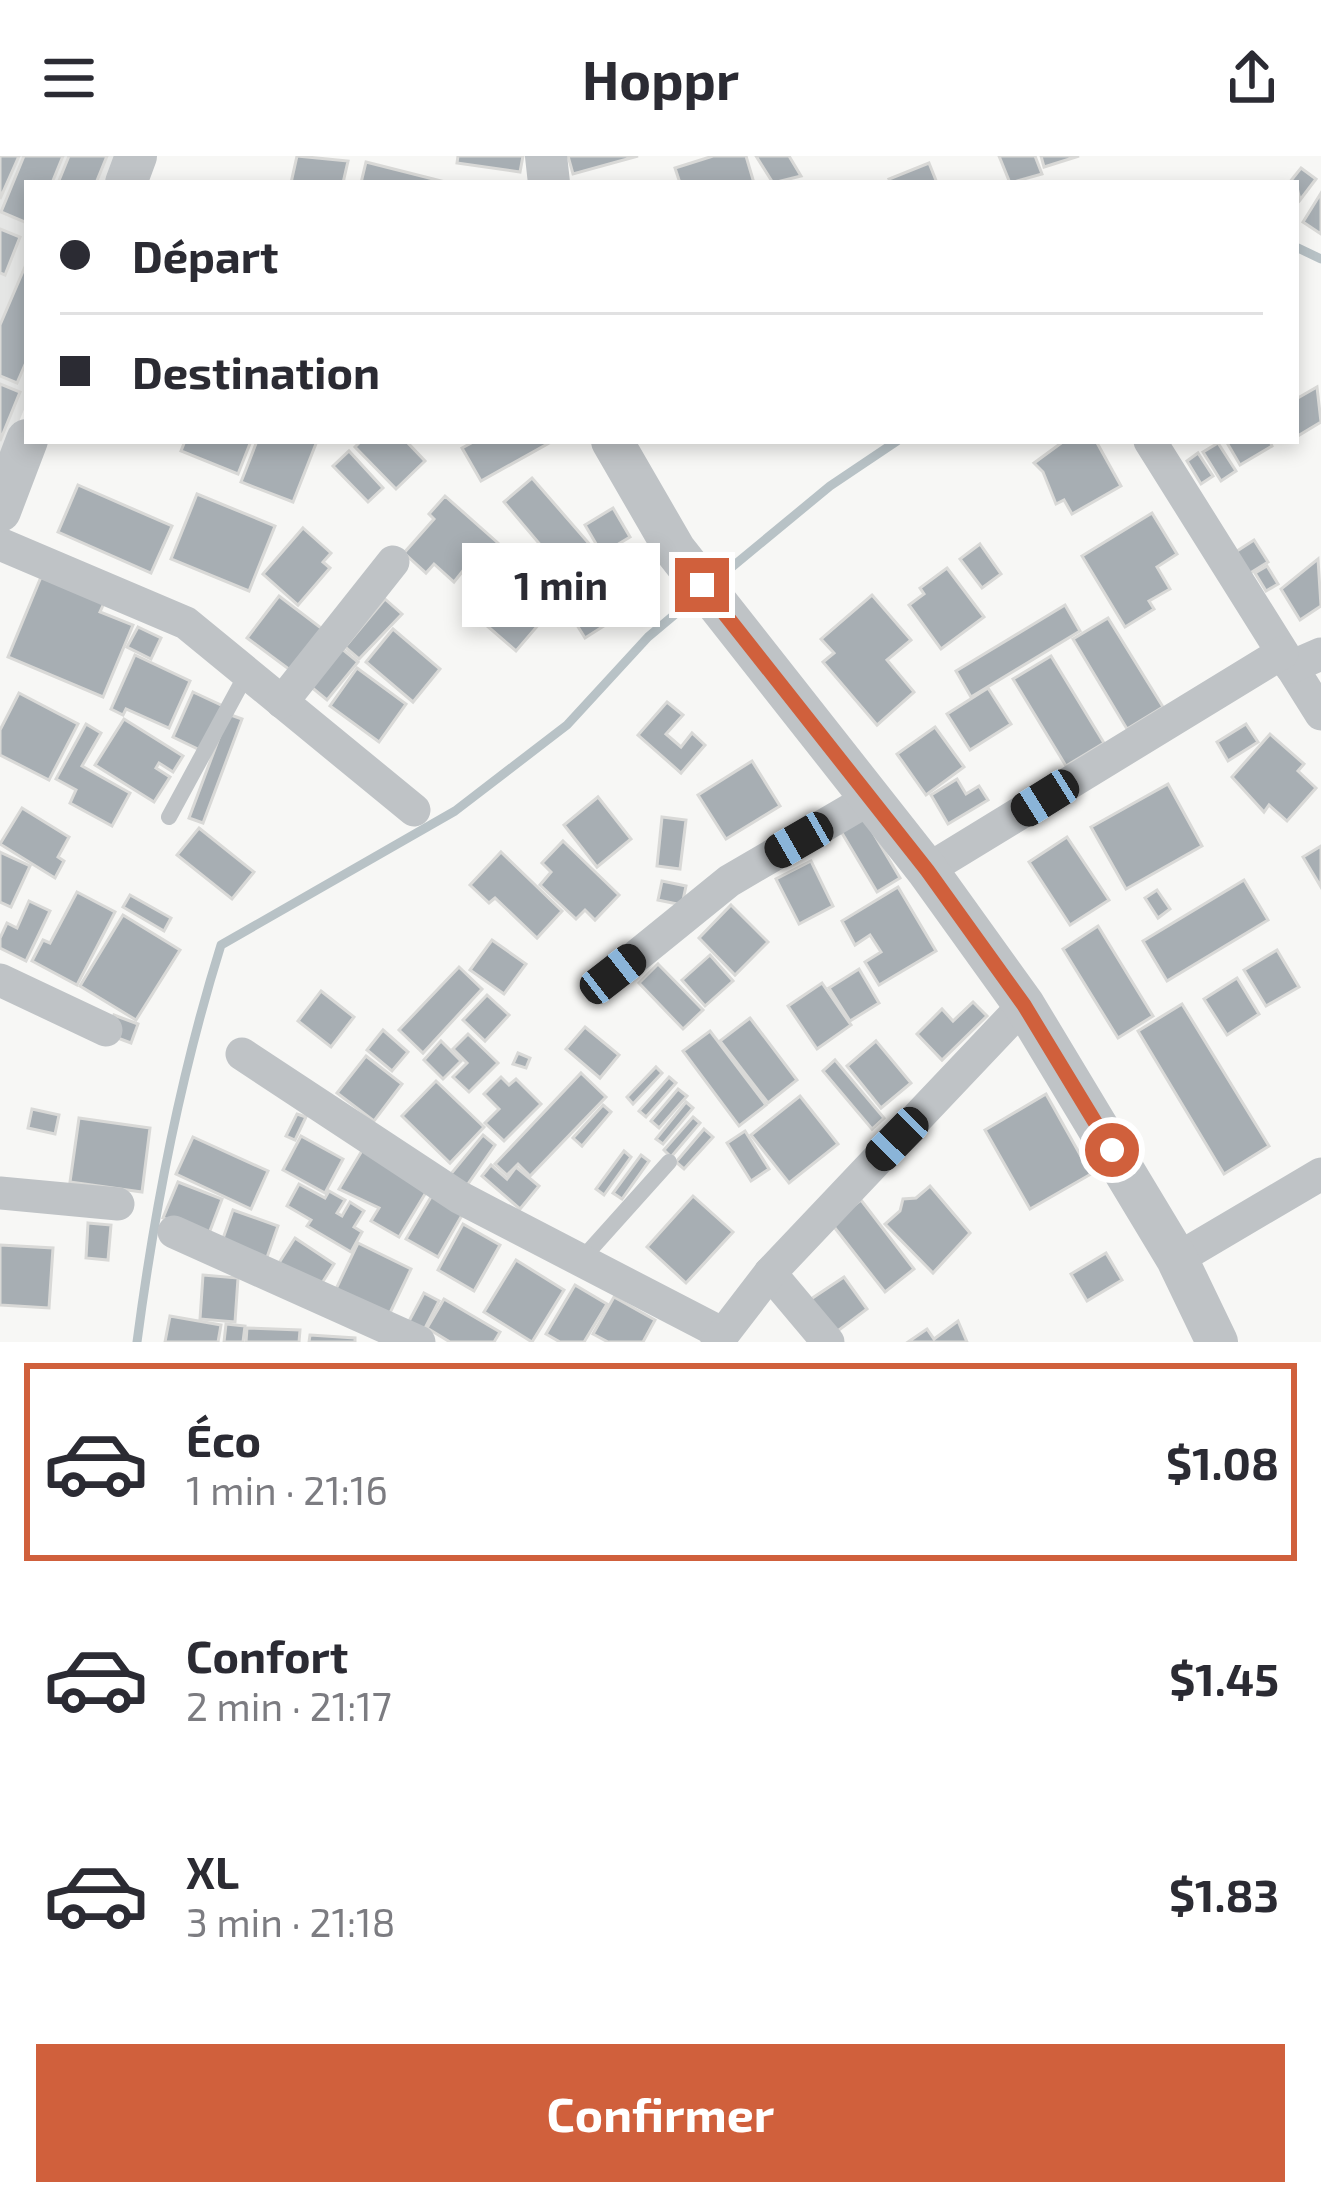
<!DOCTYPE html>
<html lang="fr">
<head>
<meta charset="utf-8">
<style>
	:root { --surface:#fff; --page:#f2f2f3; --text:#2b2b33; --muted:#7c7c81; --line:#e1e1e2; --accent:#d0603c }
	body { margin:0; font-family:"Exo 2",sans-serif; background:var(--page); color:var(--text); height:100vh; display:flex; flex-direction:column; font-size:45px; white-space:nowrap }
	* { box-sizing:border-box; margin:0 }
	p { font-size:39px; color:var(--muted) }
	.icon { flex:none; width:66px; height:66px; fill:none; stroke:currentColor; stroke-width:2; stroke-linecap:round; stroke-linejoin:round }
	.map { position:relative; height:1186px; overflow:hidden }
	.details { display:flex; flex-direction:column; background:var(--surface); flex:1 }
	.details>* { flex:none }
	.hud { position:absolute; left:24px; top:24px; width:1275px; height:264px; border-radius:0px; box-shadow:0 6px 18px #0003; display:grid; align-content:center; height:264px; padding:0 36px; background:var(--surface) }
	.end { position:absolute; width:54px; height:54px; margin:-27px; border:15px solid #d0603c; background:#fff; box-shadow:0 0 0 6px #fff }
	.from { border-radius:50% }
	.bubble { position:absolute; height:84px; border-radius:0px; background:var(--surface); box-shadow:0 6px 18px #0003; font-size:39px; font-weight:700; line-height:84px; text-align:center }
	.car { position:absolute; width:36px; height:72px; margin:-36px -18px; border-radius:15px; box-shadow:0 0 9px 3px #0007; background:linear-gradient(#222 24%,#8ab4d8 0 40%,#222 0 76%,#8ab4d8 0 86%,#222 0) }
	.hud b { display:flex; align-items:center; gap:42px; height:114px; font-size:45px }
	.hud b+b { border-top:3px solid var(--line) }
	.hud i { width:30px; height:30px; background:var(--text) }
	ul { padding:21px 0 0; list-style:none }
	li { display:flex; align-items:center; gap:36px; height:198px; margin:0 24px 18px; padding:0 12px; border:6px solid transparent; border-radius:0px }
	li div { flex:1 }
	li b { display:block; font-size:45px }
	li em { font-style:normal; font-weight:700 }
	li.on { border-color:var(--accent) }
	li>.icon { width:108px; height:108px; stroke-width:1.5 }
	.action { display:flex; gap:24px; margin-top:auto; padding:24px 36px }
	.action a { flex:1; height:138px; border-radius:0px; background:var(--accent); color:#fff; font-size:48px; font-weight:700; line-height:138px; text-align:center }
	header { display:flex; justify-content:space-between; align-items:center; height:156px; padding:0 36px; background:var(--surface); font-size:54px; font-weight:700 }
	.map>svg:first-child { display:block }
</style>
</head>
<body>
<header><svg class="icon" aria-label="menu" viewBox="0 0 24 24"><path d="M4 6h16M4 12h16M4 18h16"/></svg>Hoppr<svg class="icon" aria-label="share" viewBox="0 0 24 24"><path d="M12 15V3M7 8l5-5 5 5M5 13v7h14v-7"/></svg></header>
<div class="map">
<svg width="1321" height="1186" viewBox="0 0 1321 1186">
	<rect width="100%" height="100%" fill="#f7f7f5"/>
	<polygon fill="#e5e6e5" points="0,0 125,0 114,27 27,27 27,246 0,313"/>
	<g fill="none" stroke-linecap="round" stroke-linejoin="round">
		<g stroke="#b8c2c6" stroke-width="9">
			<polyline points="1296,91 1321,103"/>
			<polyline points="715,425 830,330 897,285"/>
			<path d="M137,1186C155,1049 180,920 221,789L455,655L567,569L648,481L698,439"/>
		</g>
	</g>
	<g fill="#a7aeb3" stroke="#d9d9d7" stroke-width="3">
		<polygon points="0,0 19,0 0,43"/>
		<polygon points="24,0 63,0 52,27 27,27 27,67 1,56"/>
		<polygon points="69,0 107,0 96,27 58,27"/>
		<polygon points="297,0 348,5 343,27 291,27"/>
		<polygon points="458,0 523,0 520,16 457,7"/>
		<polygon points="568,0 638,0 573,18"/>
		<polygon points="713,0 746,0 754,27 680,27 675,12"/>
		<polygon points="756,0 789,0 801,20 773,27"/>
		<polygon points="999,0 1035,0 1042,18 1010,27"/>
		<polygon points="1041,0 1079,0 1044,11"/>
		<polygon points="366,6 449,27 361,27"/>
		<polygon points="929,7 937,27 891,27 889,23"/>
		<polygon points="1301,12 1316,23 1300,44 1296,27 1289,27"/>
		<polygon points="1321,37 1321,78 1303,66"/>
		<polygon points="0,73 20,81 5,119 0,117"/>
		<polygon points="27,106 27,204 17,227 0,220 0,169"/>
		<polygon points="0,228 20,236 0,285"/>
		<polygon points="1317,231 1321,266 1296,281 1296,243"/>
		<polygon points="185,285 251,285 238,318 181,295"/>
		<polygon points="257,285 317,285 293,346 241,326"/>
		<polygon points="361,285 406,285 425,305 396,333 355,291"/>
		<polygon points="475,285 549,285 549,287 481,325 462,292"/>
		<polygon points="1064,285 1096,285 1121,330 1072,358 1064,344 1056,348 1043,316 1034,307"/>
		<polygon points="1226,285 1270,285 1272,290 1240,309"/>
		<polygon points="1218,287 1236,315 1221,325 1203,296"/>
		<polygon points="349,295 383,332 368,346 333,310"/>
		<polygon points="1198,297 1213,320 1201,328 1187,305"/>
		<polygon points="532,322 599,399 570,424 504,346"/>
		<polygon points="78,329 172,370 151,417 58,376"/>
		<polygon points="197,338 275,370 249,435 171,403"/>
		<polygon points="445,340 498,387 472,416 466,411 454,426 434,408 426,417 404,397 434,363 429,358"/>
		<polygon points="613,352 630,381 602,398 585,369"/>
		<polygon points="1152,357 1177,398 1157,411 1170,433 1149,445 1154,453 1125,471 1082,400"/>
		<polygon points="303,372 331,397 323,406 330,412 298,449 263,418"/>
		<polygon points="1254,384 1268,406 1247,419 1234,397"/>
		<polygon points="980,388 1001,418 982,432 960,403"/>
		<polygon points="1318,403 1321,450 1300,464 1281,433"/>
		<polygon points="1267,410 1278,428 1266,435 1255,417"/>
		<polygon points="947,412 984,461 941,493 909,449 924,438 920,432"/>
		<polygon points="609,415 632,452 585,482 562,445"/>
		<polygon points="515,420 552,453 516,495 478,462"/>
		<polygon points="41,421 104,447 100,456 133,469 103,541 8,501"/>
		<polygon points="872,439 911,484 887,504 914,536 877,569 823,506 834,497 821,483"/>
		<polygon points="279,440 325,475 294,517 247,482"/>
		<polygon points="385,443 402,458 359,503 345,491"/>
		<polygon points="1065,449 1080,475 971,541 956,515"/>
		<polygon points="1108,462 1163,551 1127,573 1073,483"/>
		<polygon points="138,471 161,482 151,503 127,491"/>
		<polygon points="393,473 440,513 413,546 366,506"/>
		<polygon points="341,492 358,506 327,544 310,530"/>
		<polygon points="135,499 190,525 169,572 126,553 123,559 111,553"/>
		<polygon points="1051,500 1104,587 1066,610 1013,523"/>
		<polygon points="357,512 406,548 379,586 330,550"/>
		<polygon points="988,532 1011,568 970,594 947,558"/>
		<polygon points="193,536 223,550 202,595 173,581"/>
		<polygon points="19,537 78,568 49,624 0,599 0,574"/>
		<polygon points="667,546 683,559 666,578 681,591 692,577 705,589 681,617 638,579"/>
		<polygon points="228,558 242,563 203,667 189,662"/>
		<polygon points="124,563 183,600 173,616 159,607 156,612 170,621 154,646 95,609"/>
		<polygon points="86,568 101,577 82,610 130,637 112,670 70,647 76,634 56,623"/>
		<polygon points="1246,568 1258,586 1228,605 1217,586"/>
		<polygon points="935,571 964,611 926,639 897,598"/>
		<polygon points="1270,578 1304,608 1298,615 1316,632 1287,665 1269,649 1264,656 1232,621"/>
		<polygon points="752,605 780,650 726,683 698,639"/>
		<polygon points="957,623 966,638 979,630 988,644 948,668 931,639"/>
		<polygon points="1168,628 1202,690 1126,733 1091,671"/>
		<polygon points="598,641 631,683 597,711 564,669"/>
		<polygon points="22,652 69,681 58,701 64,705 55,722 0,688"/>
		<polygon points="862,658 900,722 877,736 839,672"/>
		<polygon points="662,661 686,664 680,713 657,710"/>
		<polygon points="199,672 254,716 232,743 177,699"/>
		<polygon points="1067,681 1109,744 1070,769 1029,706"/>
		<polygon points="563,685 619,739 595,764 585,754 576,763 540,729 551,716 542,707"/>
		<polygon points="1321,690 1321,731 1303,701"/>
		<polygon points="0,696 30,710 11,751 0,746"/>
		<polygon points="501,696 562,755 537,782 495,742 489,747 470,729"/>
		<polygon points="811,705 833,750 799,768 776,723"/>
		<polygon points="1244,724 1268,764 1167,825 1143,785"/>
		<polygon points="662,725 686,730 682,749 658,744"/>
		<polygon points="898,731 936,795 879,829 865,806 881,796 870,779 855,789 842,765"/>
		<polygon points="1157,734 1170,753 1158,762 1145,742"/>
		<polygon points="77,736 115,756 77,829 32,805 43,784 50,787"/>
		<polygon points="130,739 171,762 164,775 123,751"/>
		<polygon points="29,745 50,755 26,805 0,792 0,782 7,767 17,772"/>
		<polygon points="731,749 768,786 735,819 699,782"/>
		<polygon points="123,759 180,794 136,864 80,830"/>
		<polygon points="1098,770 1153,860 1118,882 1063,793"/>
		<polygon points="492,784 526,808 504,838 470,814"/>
		<polygon points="1277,794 1299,831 1266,850 1244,814"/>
		<polygon points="710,799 733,825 705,850 682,824"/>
		<polygon points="658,808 703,854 683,873 639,827"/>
		<polygon points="459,811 482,833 423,897 399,874"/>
		<polygon points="859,813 879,847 850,865 829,832"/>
		<polygon points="1237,822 1259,858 1227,879 1204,843"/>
		<polygon points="822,827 851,869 817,893 788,850"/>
		<polygon points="321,835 354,861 331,891 298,865"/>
		<polygon points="487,839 509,859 485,885 463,864"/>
		<polygon points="973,846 987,860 942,904 917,878 942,853 953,865"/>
		<polygon points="1182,848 1269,990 1224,1018 1138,875"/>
		<polygon points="114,859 138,868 131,887 107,878"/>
		<polygon points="750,862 797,924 768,947 720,885"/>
		<polygon points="585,871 619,899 600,922 566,893"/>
		<polygon points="383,874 408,896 392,915 367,894"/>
		<polygon points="710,875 766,949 739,970 683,895"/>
		<polygon points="468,878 498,907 469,936 453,921 467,907 453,893"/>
		<polygon points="441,885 461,905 443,923 424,904"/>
		<polygon points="876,885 911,927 881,952 847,910"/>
		<polygon points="518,897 530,902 526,912 513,908"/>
		<polygon points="366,900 402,928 374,965 337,937"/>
		<polygon points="835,904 884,962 872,973 823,915"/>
		<polygon points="656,911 662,917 633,948 627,941"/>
		<polygon points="581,917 606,941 530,1020 518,1008 507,1019 495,1008"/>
		<polygon points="501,921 509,929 516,923 541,948 504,985 485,967 499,953 484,938"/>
		<polygon points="669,921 676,927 646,961 639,955"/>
		<polygon points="436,925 484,971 450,1007 402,960"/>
		<polygon points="678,933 687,940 659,972 651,965"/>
		<polygon points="1046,938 1091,1018 1030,1053 985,974"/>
		<polygon points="800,940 838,988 789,1027 751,979"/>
		<polygon points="686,946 693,952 663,988 656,983"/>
		<polygon points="603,949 611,956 582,990 573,982"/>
		<polygon points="32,953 59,959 55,978 28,972"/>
		<polygon points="297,958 306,961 295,984 286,980"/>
		<polygon points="693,961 700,967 671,1001 664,994"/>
		<polygon points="79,962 150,972 142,1036 70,1026"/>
		<polygon points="704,973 713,981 684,1013 676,1006"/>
		<polygon points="745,975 769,1013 751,1025 727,987"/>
		<polygon points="483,979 495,989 463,1035 445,1025"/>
		<polygon points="301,980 343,1003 325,1037 283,1014"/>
		<polygon points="193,981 268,1015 251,1053 176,1018"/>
		<polygon points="363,993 428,1033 399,1081 371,1065 379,1052 339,1033"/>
		<polygon points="624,995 631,1001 604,1039 596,1033"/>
		<polygon points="641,999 649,1005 622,1043 613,1037"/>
		<polygon points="491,1009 507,1023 516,1011 539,1030 520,1053 482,1020"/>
		<polygon points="178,1026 222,1043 208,1080 163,1062"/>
		<polygon points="299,1028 325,1042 329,1035 345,1044 337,1057 342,1060 350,1046 364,1055 354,1071 362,1076 351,1096 307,1070 311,1064 287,1050"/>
		<polygon points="930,1030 970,1077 933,1117 885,1068 900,1055 903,1043 916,1042"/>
		<polygon points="434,1036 465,1054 438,1101 406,1083"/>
		<polygon points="693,1040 733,1076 686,1127 647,1091"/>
		<polygon points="861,1044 914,1113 885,1136 831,1067"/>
		<polygon points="233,1054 278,1070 265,1107 220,1091"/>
		<polygon points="88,1067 111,1069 108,1104 86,1102"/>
		<polygon points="463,1068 500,1089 474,1135 438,1114"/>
		<polygon points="295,1082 334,1108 317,1135 277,1110"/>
		<polygon points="358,1087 411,1113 389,1159 336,1133"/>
		<polygon points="0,1089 53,1092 49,1152 0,1149"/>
		<polygon points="1106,1097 1122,1124 1087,1145 1071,1118"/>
		<polygon points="516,1104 564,1134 532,1186 484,1156"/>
		<polygon points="203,1119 238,1122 235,1166 200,1163"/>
		<polygon points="844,1121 867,1153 827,1183 802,1149"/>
		<polygon points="575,1129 607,1148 584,1186 560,1186 546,1178"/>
		<polygon points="424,1137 439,1145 422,1178 407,1169"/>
		<polygon points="614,1141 655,1164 643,1186 608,1186 593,1178"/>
		<polygon points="444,1143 500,1176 494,1186 450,1186 427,1172"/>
		<polygon points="170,1160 221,1169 218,1186 165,1186"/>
		<polygon points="958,1165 967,1186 908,1186 927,1173 934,1183"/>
		<polygon points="226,1168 245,1170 243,1186 224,1186"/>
		<polygon points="247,1172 300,1174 299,1186 246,1186"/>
		<polygon points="310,1179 355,1182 355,1186 309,1186"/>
	</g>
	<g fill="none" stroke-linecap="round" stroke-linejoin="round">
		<g stroke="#bfc3c6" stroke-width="16">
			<polyline points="169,661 247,517"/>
			<polyline points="581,1104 669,1006"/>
		</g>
		<g stroke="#bfc3c6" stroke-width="33">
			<polyline points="1150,285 1321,558"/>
			<polyline points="0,388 186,467 414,654"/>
			<polyline points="1291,511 1321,498"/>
			<polyline points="282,546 393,406"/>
			<polyline points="927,714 1282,497"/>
			<polyline points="613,819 729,725 869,643"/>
			<polyline points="0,824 106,874"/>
			<polyline points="242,898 459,1041 723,1178"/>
			<polyline points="0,1037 118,1048"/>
			<polyline points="174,1076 419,1186"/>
			<polyline points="1177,1103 1321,1018"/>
			<polyline points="770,1117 828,1186"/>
			<polyline points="717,1186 770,1117 1024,849"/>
		</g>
		<g stroke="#bfc3c6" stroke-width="42">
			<polyline points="546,0 549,27"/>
			<polyline points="126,27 136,0"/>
			<polyline points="612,285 675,394 927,714 1024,849 1177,1103 1217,1186"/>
			<polyline points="0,355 27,284"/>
		</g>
	</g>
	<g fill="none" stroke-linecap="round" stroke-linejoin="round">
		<polyline stroke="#d0603c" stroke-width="15" points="702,429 927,714 1024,849 1112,994"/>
	</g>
</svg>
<i class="end from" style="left:1112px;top:994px"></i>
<i class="end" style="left:702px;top:429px"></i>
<div class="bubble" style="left:462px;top:387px;width:198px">1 min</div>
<i class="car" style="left:1045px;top:642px;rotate:238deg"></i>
<i class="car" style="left:799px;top:684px;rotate:240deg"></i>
<i class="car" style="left:613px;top:818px;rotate:52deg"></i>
<i class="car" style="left:897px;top:983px;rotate:224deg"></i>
<div class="hud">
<b><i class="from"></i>Départ</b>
<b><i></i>Destination</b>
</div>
</div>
<section class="details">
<ul>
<li class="on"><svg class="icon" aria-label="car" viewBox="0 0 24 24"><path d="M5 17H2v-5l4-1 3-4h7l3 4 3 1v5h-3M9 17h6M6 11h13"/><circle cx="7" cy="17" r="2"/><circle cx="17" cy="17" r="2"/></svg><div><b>Éco</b><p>1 min · 21:16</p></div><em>$1.08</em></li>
<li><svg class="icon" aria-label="car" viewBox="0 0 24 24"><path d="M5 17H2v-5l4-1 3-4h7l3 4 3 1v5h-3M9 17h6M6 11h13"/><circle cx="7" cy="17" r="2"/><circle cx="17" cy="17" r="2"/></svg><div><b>Confort</b><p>2 min · 21:17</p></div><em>$1.45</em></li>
<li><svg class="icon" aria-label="car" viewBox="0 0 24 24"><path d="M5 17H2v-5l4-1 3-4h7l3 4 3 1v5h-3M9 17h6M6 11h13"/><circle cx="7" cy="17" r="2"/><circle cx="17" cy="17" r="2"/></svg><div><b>XL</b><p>3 min · 21:18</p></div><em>$1.83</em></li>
</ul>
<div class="action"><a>Confirmer</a></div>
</section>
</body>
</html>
